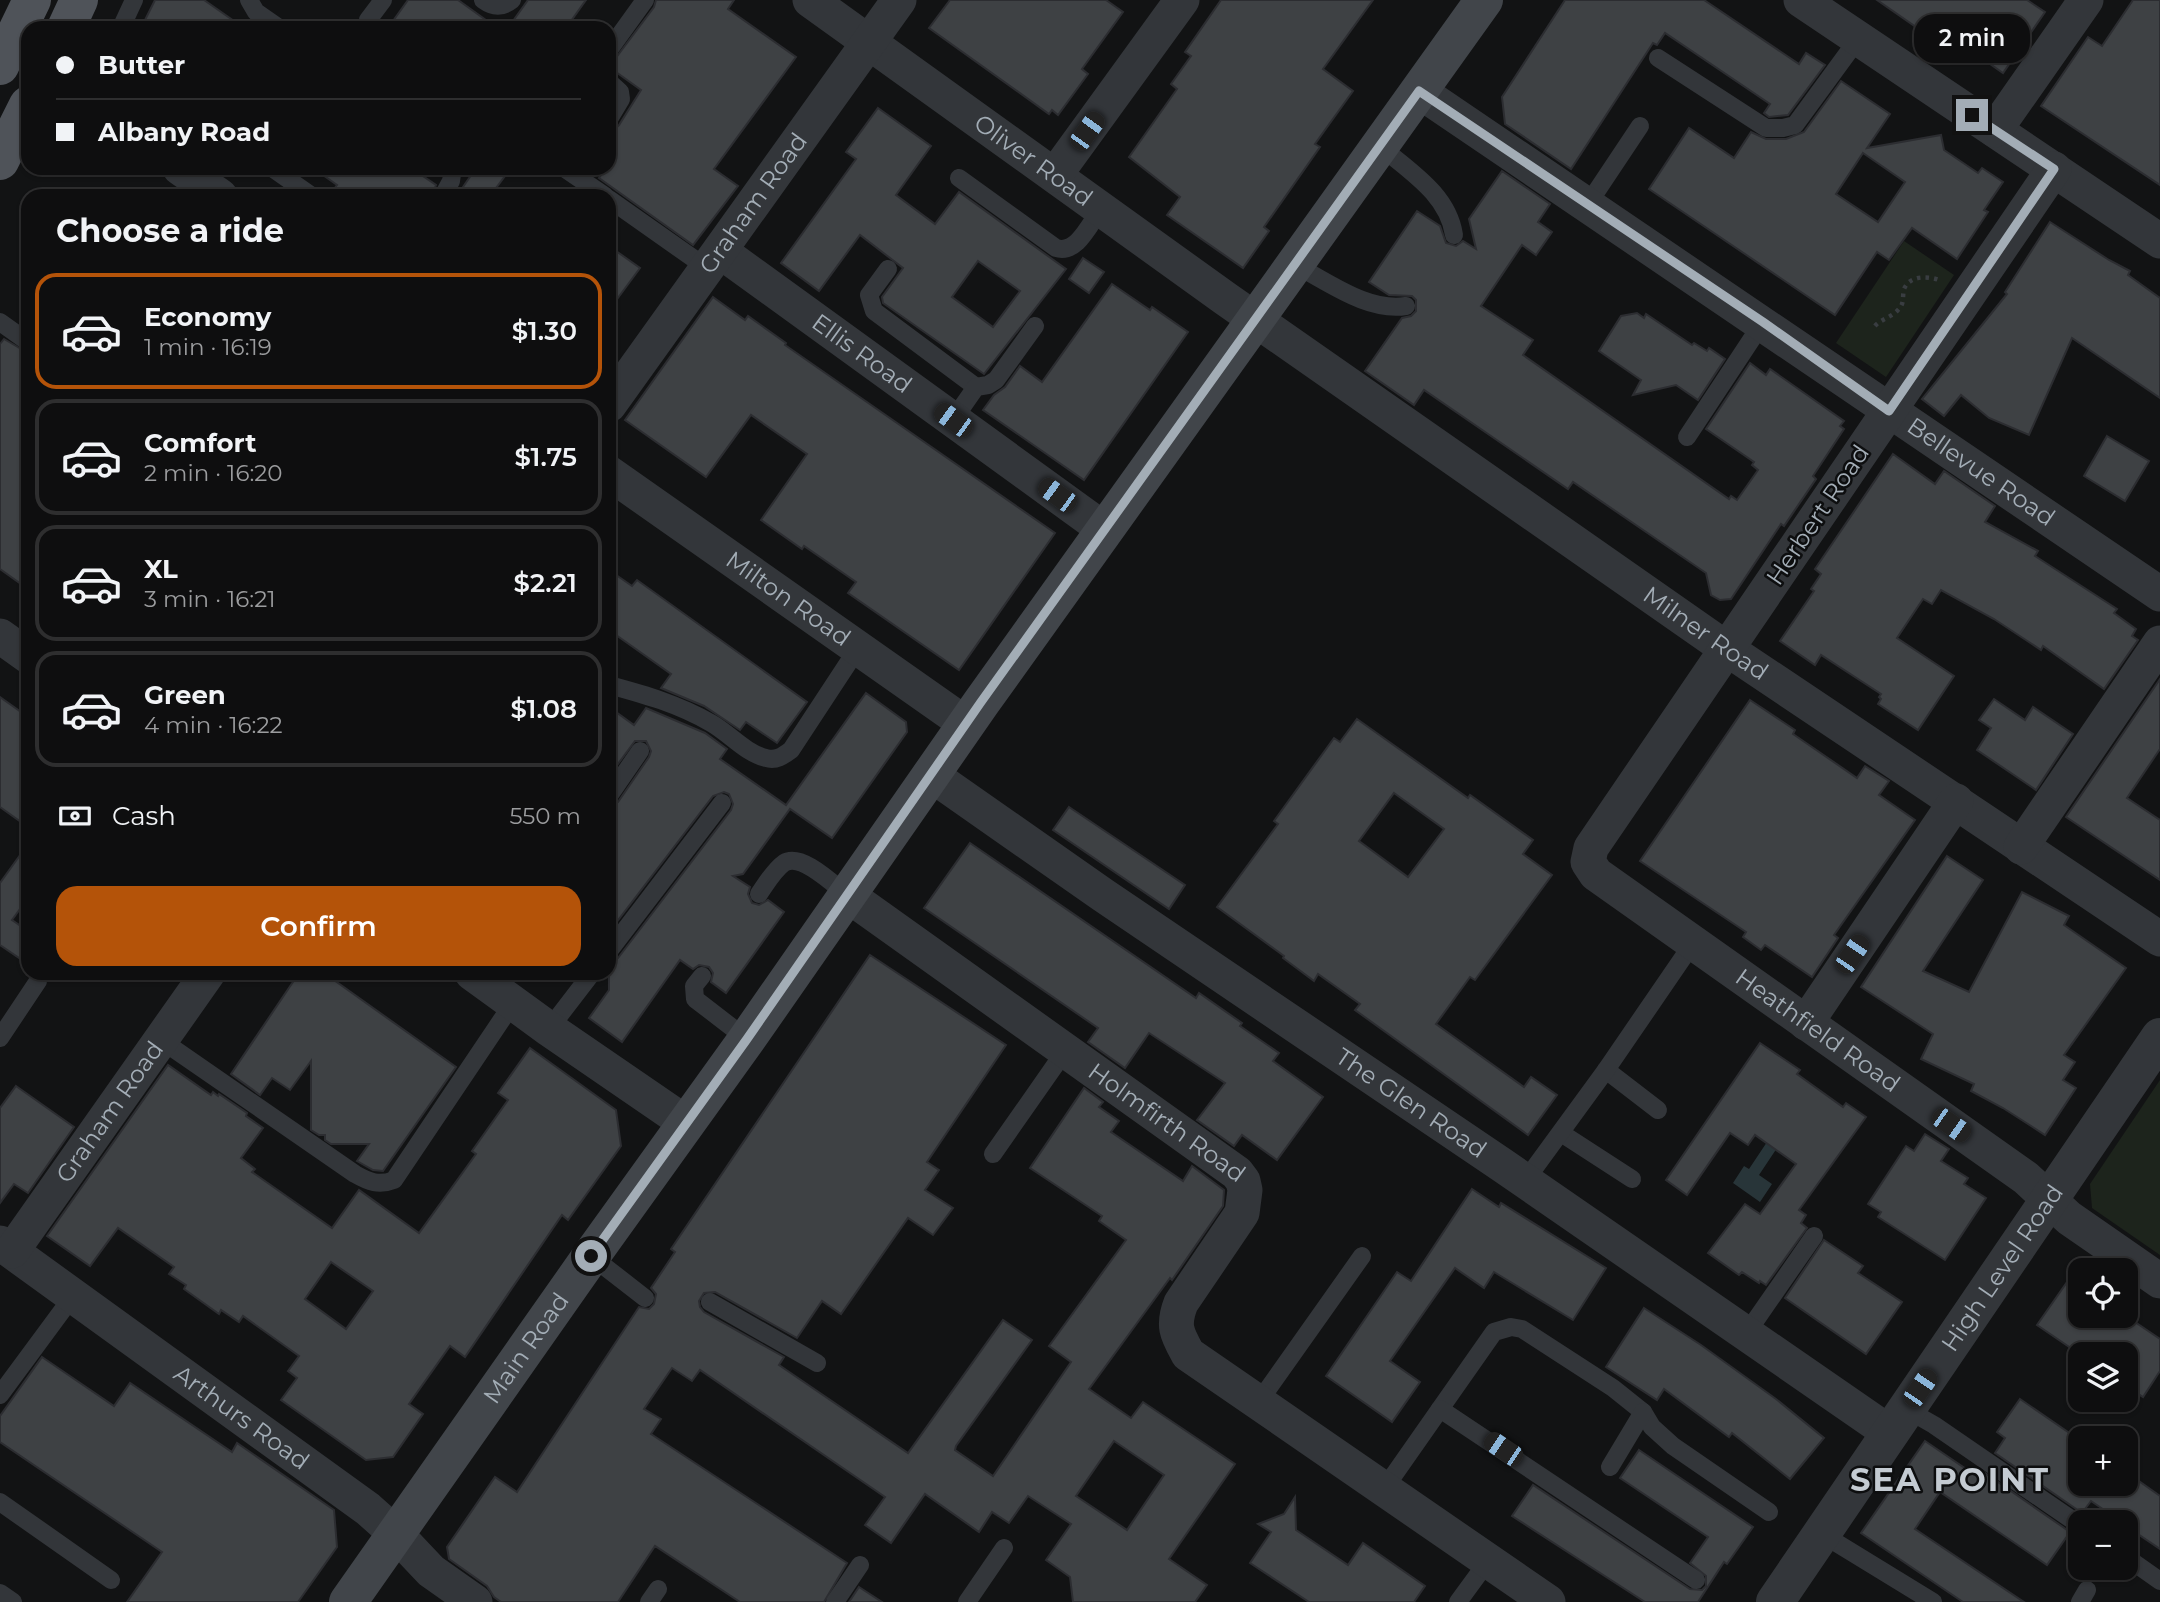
<!DOCTYPE html>
<html lang="en">
<head>
<meta charset="utf-8">
<style>
	:root { --surface:#0e0e0f; --page:#171718; --text:#f1f3f6; --muted:#9b9c9e; --line:#2e2e2f; --accent:#b45309 }
	body { margin:0; font-family:Montserrat,sans-serif; background:var(--page); color:var(--text); height:100vh; display:flex; flex-direction:column; font-size:26px; white-space:nowrap }
	* { box-sizing:border-box; margin:0 }
	p { font-size:23px; color:var(--muted) }
	.icon { flex:none; width:38px; height:38px; fill:none; stroke:currentColor; stroke-width:2; stroke-linecap:round; stroke-linejoin:round }
	.map { position:relative; flex:1; overflow:hidden }
	.side { position:absolute; left:21px; top:189px; width:595px; height:791px; display:flex; flex-direction:column; background:var(--surface); border-radius:21px; box-shadow:0 2px 5px #0004,0 0 0 2px var(--line) }
	.side>* { flex:none }
	.top-card { position:absolute; left:21px; top:21px; width:595px; height:154px; border-radius:21px; box-shadow:0 2px 5px #0004,0 0 0 2px var(--line); display:grid; align-content:center; height:154px; padding:0 35px; background:var(--surface) }
	.fabs { position:absolute; left:2068px; top:1258px; display:grid; gap:14px }
	.fabs a { display:grid; place-items:center; width:70px; height:70px; border-radius:14px; background:var(--surface); box-shadow:0 2px 5px #0004,0 0 0 2px var(--line); font-size:35px }
	.end { position:absolute; width:32px; height:32px; margin:-16px; border:9px solid #a3adb6; background:#111; box-shadow:0 0 0 4px #111 }
	.from { border-radius:50% }
	.bubble { position:absolute; height:49px; border-radius:21px; background:var(--surface); box-shadow:0 2px 5px #0004,0 0 0 2px var(--line); font-size:23px; font-weight:600; line-height:49px; text-align:center }
	.car { position:absolute; width:21px; height:42px; margin:-21px -10px; border-radius:9px; box-shadow:0 0 5px 2px #0007; background:linear-gradient(#222 24%,#8ab4d8 0 40%,#222 0 76%,#8ab4d8 0 86%,#222 0) }
	.top-card b { display:flex; align-items:center; gap:24px; height:66px; font-size:26px }
	.top-card b+b { border-top:2px solid var(--line) }
	.top-card i { width:18px; height:18px; background:var(--text) }
	ul { padding:0; list-style:none }
	li { display:flex; align-items:center; gap:21px; height:116px; margin:0 14px 10px; padding:0 21px; border:4px solid var(--line); border-radius:21px }
	li div { flex:1 }
	li b { display:block; font-size:26px }
	li em { font-style:normal; font-weight:600 }
	li.active { border-color:var(--accent) }
	li>.icon { width:63px; height:63px; stroke-width:1.5 }
	h2 { padding:0 35px; font-size:32px; line-height:84px }
	.pay { display:flex; align-items:center; gap:18px; height:77px; padding:0 35px; font-size:26px }
	.pay p { margin-inline-start:auto }
	.primary-button { display:flex; gap:14px; margin-top:auto; padding:14px 35px }
	.primary-button a { flex:1; height:80px; border-radius:21px; background:var(--accent); color:#fff; font-size:28px; font-weight:600; line-height:80px; text-align:center }
	.map>svg:first-child { display:block }
</style>
</head>
<body>
<div class="map">
<svg width="2160" height="1602" viewBox="0 0 2160 1602">
	<rect width="100%" height="100%" fill="#121314"/>
	<g fill="#1d241c">
		<polygon points="1904,241 1954,275 1886,377 1836,343"/>
		<polygon points="2160,1080 2160,1255 2092,1208 2090,1184"/>
	</g>
	<polygon fill="#283539" points="1771,1136 1781,1142 1759,1175 1772,1184 1760,1202 1733,1183 1744,1166 1749,1169"/>
	<g fill="#3e4144" stroke="#2c2d31" stroke-width="2" fill-rule="evenodd">
		<polygon points="155,0 204,0 244,28 141,28"/>
		<polygon points="408,0 458,0 497,28 388,28"/>
		<polygon points="528,0 586,0 566,28 508,28"/>
		<polygon points="656,0 734,0 728,9 796,57 714,169 738,186 693,245 599,178 606,168 609,168 609,134 619,125 641,90 609,67 654,7"/>
		<polygon points="950,0 1106,0 1123,12 1082,69 1088,74 1058,115 1052,110 1049,114 929,28"/>
		<polygon points="1221,0 1373,0 1323,69 1353,91 1315,144 1320,147 1264,227 1269,231 1243,268 1167,215 1180,197 1129,157 1177,89 1171,84 1191,56 1185,52"/>
		<polygon points="1565,0 1704,0 1799,64 1806,53 1825,65 1788,115 1769,117 1764,113 1770,104 1665,33 1657,45 1653,43 1571,169 1505,124 1502,97"/>
		<polygon points="1877,0 2027,0 2045,12 2003,73 1946,33 1939,43"/>
		<polygon points="2133,0 2160,0 2160,185 2041,106 2088,37 2102,46"/>
		<path d="M1841,81L1890,114L1867,148L1941,135L1944,150L1978,173L1982,168L2003,182L1984,210L1988,212L1957,259L1912,228L1889,260L1877,252L1835,315L1649,189L1689,128L1734,158L1751,132L1766,139H1786L1804,132ZM1863,153L1905,182L1878,222L1836,194Z"/>
		<path d="M878,108L931,146L896,195L935,224L959,192L1066,269L984,374L883,303L882,297L903,268L860,235L819,291L781,263L856,159L846,152ZM978,261L1020,291L993,327L952,297Z"/>
		<polygon points="313,168 411,168 436,185 432,196 329,196 337,185"/>
		<polygon points="476,168 511,168 490,196 475,196 463,187"/>
		<polygon points="1502,171 1550,204 1538,222 1552,232 1536,255 1522,245 1481,306 1533,340 1523,355 1729,499 1731,496 1737,500 1758,470 1752,465 1754,462 1706,429 1750,363 1766,375 1770,369 1844,421 1840,426 1844,429 1813,476 1816,479 1784,526 1781,524 1731,599 1720,600 1711,595 1706,573 1573,482 1568,489 1424,390 1414,405 1365,371 1402,318 1411,316 1416,311 1416,300 1412,296 1389,295 1369,282 1417,211 1440,226 1446,243 1456,246 1463,241 1476,249 1469,219"/>
		<polygon points="2050,222 2109,260 2130,271 2128,275 2160,298 2160,398 2072,338 2029,435 1989,418 1961,395 1944,416 1922,399 2007,294 2005,292"/>
		<polygon points="609,246 640,268 609,310"/>
		<polygon points="1083,258 1104,272 1089,293 1069,279"/>
		<polygon points="1112,284 1150,310 1152,307 1188,332 1084,480 983,410 994,395 1005,387 1020,366 1042,382"/>
		<polygon points="713,297 745,320 748,316 786,343 785,345 1055,533 959,670 848,593 856,582 804,546 802,549 761,520 807,454 751,415 706,477 625,420"/>
		<polygon points="1637,313 1644,318 1646,314 1692,345 1694,343 1707,351 1709,348 1725,359 1698,400 1676,385 1633,395 1641,380 1599,351 1621,316"/>
		<polygon points="4,339 28,353 28,589 0,569 0,344"/>
		<polygon points="2107,436 2149,461 2125,501 2084,476"/>
		<polygon points="1893,454 1935,484 1944,471 1995,506 1985,522 2038,551 2035,556 2117,609 2114,613 2136,629 2132,636 2138,640 2104,689 2043,646 2041,650 1994,619 1941,590 1932,604 1923,599 1897,638 1954,676 1918,730 1878,704 1881,699 1879,697 1881,694 1821,655 1815,665 1780,641 1814,591 1811,589 1821,574 1815,569"/>
		<polygon points="609,570 632,586 637,580 807,702 777,743 746,722 740,730 704,706 661,688 671,674 609,630"/>
		<polygon points="2160,679 2160,749 2127,798 2160,820 2160,880 2066,817"/>
		<polygon points="866,693 906,722 907,732 832,838 790,809 743,874 733,876 750,887 748,894 752,903 759,905 768,900 784,912 726,993 711,982 713,973 709,967 699,965 693,969 680,960 622,1042 589,1018 609,990 609,962 618,958 731,810 733,804 729,794 724,792 713,796 609,932 609,807 618,802 649,757 651,751 646,741 635,741 609,776 609,707 634,725 646,708 705,733 727,749 720,759 786,805"/>
		<polygon points="0,697 28,717 28,827 0,807"/>
		<polygon points="1994,699 2025,720 2033,707 2073,734 2036,790 1977,750 1991,728 1979,720"/>
		<polygon points="1750,700 1795,730 1793,734 1857,778 1865,766 1889,781 1879,795 1915,820 1834,935 1838,938 1812,977 1765,945 1761,950 1743,937 1746,932 1640,861"/>
		<path d="M1357,719L1468,798L1470,795L1533,840L1523,854L1552,875L1475,980L1470,977L1436,1024L1524,1087L1531,1077L1557,1095L1528,1135L1355,1010L1360,1004L1318,974L1314,981L1283,958L1284,956L1217,907L1278,824L1274,821L1334,738L1340,742ZM1394,793L1444,829L1408,877L1359,841Z"/>
		<polygon points="1069,807 1185,885 1169,909 1053,830"/>
		<polygon points="970,843 1196,998 1199,993 1242,1023 1240,1026 1279,1053 1273,1061 1323,1097 1277,1160 1242,1135 1234,1146 1197,1120 1225,1083 1149,1033 1125,1068 1088,1042 1098,1028 924,908"/>
		<polygon points="28,844 28,898 12,920 28,931 28,964 0,945 0,883"/>
		<polygon points="1947,856 1983,880 1923,971 1969,992 2022,892 2069,916 2064,925 2126,968 2064,1055 2075,1062 2063,1080 2076,1088 2045,1135 2003,1108 1971,1091 1974,1084 1921,1059 1933,1034 1861,987"/>
		<path d="M870,955L1006,1045L927,1162L939,1170L925,1190L953,1208L933,1235L908,1218L841,1314L822,1301L797,1338L715,1292L704,1293L699,1301L700,1307L704,1312L784,1357L779,1365L908,1453L1003,1320L1032,1340L956,1446L955,1450L993,1476L1071,1362L1049,1346L1126,1240L1099,1221L1102,1216L1030,1168L1084,1088L1103,1102L1099,1107L1119,1121L1111,1132L1183,1181L1192,1166L1224,1190L1223,1206L1172,1280L1170,1278L1089,1389L1131,1418L1143,1402L1235,1464L1169,1559L1207,1585L1195,1602H1073L1070,1577L1046,1560L1071,1524L1028,1496L1009,1523L992,1512L979,1532L925,1494L891,1543L865,1525L885,1497L700,1370L692,1381L672,1368L644,1409L661,1419L651,1434L847,1563L824,1602H740L655,1546L618,1602H501L494,1597L487,1586L449,1559L447,1547L495,1477L517,1492L639,1307L649,1309L654,1304L656,1294L651,1288L675,1252L671,1249ZM1114,1441L1164,1475L1127,1530L1076,1496Z"/>
		<polygon points="299,973 324,973 456,1067 383,1171 373,1170 357,1161 369,1144 331,1144 325,1140 325,1135 319,1135 311,1130 311,1061 290,1090 272,1078 260,1095 231,1074"/>
		<polygon points="1760,1043 1800,1070 1797,1074 1843,1107 1846,1103 1866,1117 1799,1210 1806,1215 1801,1223 1807,1228 1766,1285 1760,1281 1759,1283 1742,1272 1739,1275 1708,1253 1745,1204 1760,1214 1796,1164 1755,1135 1748,1145 1730,1133 1687,1195 1666,1180"/>
		<path d="M530,1048L616,1110L621,1146L568,1220L562,1215L465,1357L450,1346L409,1404L423,1414L393,1457L366,1460L281,1400L297,1378L288,1371L299,1356L243,1316L239,1322L221,1310L219,1314L184,1289L186,1285L169,1274L174,1267L118,1228L90,1266L47,1236L168,1065L211,1095L213,1092L218,1096L219,1094L247,1113L246,1116L263,1128L241,1158L255,1169L252,1172L332,1228L359,1190L419,1233L476,1154L472,1151L508,1100L498,1093ZM331,1262L373,1291L346,1329L305,1299Z"/>
		<polygon points="16,1086 74,1127 28,1193 14,1184 0,1203 0,1108"/>
		<polygon points="1925,1134 1949,1149 1941,1161 1968,1178 1964,1184 1986,1198 1945,1260 1878,1217 1881,1212 1868,1204 1906,1146 1914,1151"/>
		<polygon points="1472,1189 1499,1207 1501,1203 1606,1268 1573,1320 1494,1272 1484,1288 1455,1268 1390,1361 1420,1382 1392,1422 1326,1376 1397,1272 1411,1281"/>
		<polygon points="1824,1240 1863,1266 1858,1273 1902,1302 1866,1354 1785,1298"/>
		<polygon points="2081,1262 2081,1316 2126,1316 2160,1339 2160,1371 2143,1397 2126,1386 2126,1354 2081,1355 2037,1325"/>
		<polygon points="1644,1308 1701,1345 1776,1399 1824,1438 1790,1479 1732,1433 1729,1437 1664,1389 1657,1400 1606,1367"/>
		<polygon points="42,1357 114,1406 130,1383 232,1452 237,1443 334,1510 337,1547 298,1602 127,1602 162,1552 0,1442 0,1416"/>
		<polygon points="2020,1399 2081,1441 2081,1484 2126,1484 2126,1472 2160,1496 2160,1549 2126,1526 2126,1522 2122,1522 2091,1501 2082,1513 1995,1453 2005,1438 1997,1432"/>
		<polygon points="1925,1441 1978,1477 1982,1471 2070,1532 2047,1565 1940,1492 1915,1529 2024,1602 1963,1602 1861,1533"/>
		<polygon points="1639,1450 1753,1527 1727,1564 1724,1562 1698,1602 1645,1602 1512,1516 1533,1485 1690,1589 1702,1590 1706,1586 1706,1576 1690,1563 1708,1537 1620,1478"/>
		<polygon points="1295,1497 1296,1530 1348,1565 1363,1543 1425,1586 1414,1602 1309,1602 1250,1563 1271,1532 1258,1524 1284,1514"/>
		<polygon points="859,1587 882,1602 849,1602"/>
	</g>
	<g fill="none" stroke-linecap="round" stroke-linejoin="round">
		<path stroke="#393d41" stroke-width="4.5" stroke-dasharray="3.5 5" stroke-linecap="butt" d="M1875,326C1881,319 1892,317 1898,310C1905,303 1902,297 1904,289C1910,275 1928,276 1939,280"/>
		<g stroke="#33363a" stroke-width="18">
			<polyline points="249,0 256,12 279,28"/>
			<path d="M483,0C494,8 502,8 512,0"/>
			<polyline points="121,28 134,0"/>
			<polyline points="367,28 368,20 383,0"/>
			<polyline points="609,50 645,0"/>
			<polyline points="1658,58 1766,128 1783,128 1795,125 1858,39"/>
			<polyline points="609,82 620,92 621,99 609,119"/>
			<path d="M1380,146C1409,171 1448,194 1454,235"/>
			<polyline points="272,168 312,196"/>
			<polyline points="564,168 605,196"/>
			<path d="M959,178L1056,248C1077,255 1090,223 1101,209"/>
			<polyline points="443,196 451,181 453,168"/>
			<polyline points="609,199 707,268"/>
			<polyline points="1588,204 1640,126"/>
			<path d="M1295,265C1329,282 1367,312 1406,306"/>
			<polyline points="888,269 869,295 874,311 976,387"/>
			<polyline points="0,322 28,342"/>
			<polyline points="953,420 976,387 988,385 996,380 1035,326"/>
			<polyline points="1687,437 1763,322"/>
			<path d="M609,685C646,695 678,704 711,723C729,733 745,753 766,758C776,761 783,756 791,750L858,648"/>
			<polyline points="609,796 640,751"/>
			<path d="M759,894C766,884 774,870 784,863C801,852 833,884 846,894"/>
			<polyline points="609,951 722,803"/>
			<polyline points="702,976 694,986 695,999 747,1039"/>
			<polyline points="549,1029 592,973"/>
			<polyline points="0,1038 38,981"/>
			<path d="M161,1040L355,1174C369,1182 379,1186 394,1180L513,1003"/>
			<polyline points="1606,1070 1658,1110"/>
			<polyline points="1561,1133 1632,1179"/>
			<polyline points="993,1154 1065,1051"/>
			<polyline points="1525,1181 1606,1070 1693,943"/>
			<polyline points="591,1256 645,1298"/>
			<polyline points="710,1302 817,1363"/>
			<polyline points="1746,1334 1814,1236"/>
			<polyline points="0,1395 73,1296"/>
			<polyline points="1258,1403 1362,1256"/>
			<polyline points="1440,1409 1494,1332 1511,1327 1522,1329 1613,1388 1643,1412 1652,1427 1673,1446 1769,1512"/>
			<polyline points="1906,1409 1934,1425 2081,1526"/>
			<polyline points="1610,1467 1643,1412"/>
			<polyline points="1384,1489 1440,1409 1696,1580"/>
			<polyline points="0,1502 111,1580"/>
			<polyline points="1822,1534 1933,1602"/>
			<polyline points="2126,1557 2160,1581"/>
			<polyline points="0,1593 13,1602"/>
			<polyline points="649,1602 658,1589"/>
			<polyline points="835,1602 860,1565"/>
			<polyline points="967,1602 1004,1548"/>
			<polyline points="1458,1602 1488,1561"/>
			<polyline points="2080,1602 2087,1590"/>
		</g>
		<g stroke="#33363a" stroke-width="35">
			<path id="s1" d="M810,0L1226,299L1727,649L2160,939"/>
			<polyline points="1801,0 2160,241"/>
			<path id="s2" d="M1419,91C1667,257 1913,426 2160,594"/>
			<polyline points="1995,130 2086,0"/>
			<polyline points="180,168 220,196"/>
			<path id="s3" d="M2054,169L1591,848L1588,862L1596,874L2026,1178L2069,1218L2160,1281"/>
			<polyline points="1055,175 1182,0"/>
			<path id="s4" d="M720,251L1105,530"/>
			<path id="s5" d="M609,405L899,0"/>
			<path id="s6" d="M609,473L966,724"/>
			<polyline points="0,636 28,656"/>
			<path id="s7" d="M930,774L1103,895L1502,1165L1890,1433"/>
			<polyline points="2021,847 2160,643"/>
			<path id="s8" d="M846,894L1237,1173L1243,1181L1245,1190L1242,1213L1181,1303C1172,1326 1177,1334 1188,1354L1548,1602"/>
			<polyline points="472,973 549,1029 686,1123"/>
			<polyline points="1806,1023 1956,801"/>
			<path id="s9" d="M0,1243L368,1509L396,1534L431,1571L475,1602"/>
			<path id="s10" d="M12,1251L208,973"/>
		</g>
		<path stroke="#33363a" stroke-width="38" id="s11" d="M1775,1602L2160,1037"/>
		<path stroke="#41454a" stroke-width="38" id="s12" d="M348,1602L591,1256L747,1039L981,703L1484,0"/>
		<g stroke="#4f5359" stroke-width="38">
			<polyline points="66,28 79,0"/>
			<polyline points="0,66 32,0"/>
			<polyline points="0,161 28,105"/>
		</g>
	</g>
	<g fill="none" stroke-linecap="round" stroke-linejoin="round">
		<polyline stroke="#a3adb6" stroke-width="9" points="591,1256 747,1039 981,702 1419,91 1763,322 1889,411 2054,169 1972,115"/>
	</g>
	<g text-anchor="middle" stroke-width="5" stroke-linejoin="round" paint-order="stroke">
		<g font-size="24" fill="#a3adb6" stroke="#0d0e0f">
			<text dy="8" stroke="none"><textPath href="#s1" startOffset="275">Oliver Road</textPath></text>
			<text dy="8" stroke="none"><textPath href="#s5" startOffset="248">Graham Road</textPath></text>
			<text dy="8" stroke="none"><textPath href="#s4" startOffset="175">Ellis Road</textPath></text>
			<text dy="8" stroke="none"><textPath href="#s2" startOffset="679">Bellevue Road</textPath></text>
			<text transform="translate(1818 515) rotate(-56)" y="8">Herbert Road</text>
			<text dy="8" stroke="none"><textPath href="#s6" startOffset="219">Milton Road</textPath></text>
			<text dy="8" stroke="none"><textPath href="#s1" startOffset="1097">Milner Road</textPath></text>
			<text dy="8" stroke="none"><textPath href="#s3" startOffset="1122">Heathfield Road</textPath></text>
			<text dy="8" stroke="none"><textPath href="#s7" startOffset="583">The Glen Road</textPath></text>
			<text dy="8" stroke="none"><textPath href="#s10" startOffset="170">Graham Road</textPath></text>
			<text dy="8" stroke="none"><textPath href="#s8" startOffset="394">Holmfirth Road</textPath></text>
			<text dy="8" stroke="none"><textPath href="#s11" startOffset="404">High Level Road</textPath></text>
			<text dy="8" stroke="none"><textPath href="#s12" startOffset="310">Main Road</textPath></text>
			<text dy="8" stroke="none"><textPath href="#s9" startOffset="298">Arthurs Road</textPath></text>
		</g>
		<g font-size="32" font-weight="bold" letter-spacing="2" fill="#c4cbd2" stroke="#0d0e0f">
			<text x="1950" y="1491">SEA POINT</text>
		</g>
	</g>
</svg>
<div class="fabs">
<a><svg class="icon" aria-label="locate" viewBox="0 0 24 24"><circle cx="12" cy="12" r="6"/><path d="M12 2v4M12 18v4M2 12h4M18 12h4"/></svg></a>
<a><svg class="icon" aria-label="layers" viewBox="0 0 24 24"><path d="M12 4l9 5-9 5-9-5zM3 14l9 5 9-5"/></svg></a>
<a>+</a>
<a>−</a>
</div>
<i class="end from" style="left:591px;top:1256px"></i>
<i class="end" style="left:1972px;top:115px"></i>
<div class="bubble" style="left:1914px;top:14px;width:116px">2 min</div>
<i class="car" style="left:1087px;top:131px;rotate:36deg"></i>
<i class="car" style="left:953px;top:420px;rotate:306deg"></i>
<i class="car" style="left:1057px;top:495px;rotate:306deg"></i>
<i class="car" style="left:1852px;top:954px;rotate:34deg"></i>
<i class="car" style="left:1951px;top:1125px;rotate:125deg"></i>
<i class="car" style="left:1920px;top:1388px;rotate:34deg"></i>
<i class="car" style="left:1503px;top:1449px;rotate:304deg"></i>
<div class="top-card">
<b><i class="from"></i>Butter</b>
<b><i></i>Albany Road</b>
</div>
<section class="side">
<h2>Choose a ride</h2>
<ul>
<li class="active"><svg class="icon" aria-label="car" viewBox="0 0 24 24"><path d="M5 17H2v-5l4-1 3-4h7l3 4 3 1v5h-3M9 17h6M6 11h13"/><circle cx="7" cy="17" r="2"/><circle cx="17" cy="17" r="2"/></svg><div><b>Economy</b><p>1 min · 16:19</p></div><em>$1.30</em></li>
<li><svg class="icon" aria-label="car" viewBox="0 0 24 24"><path d="M5 17H2v-5l4-1 3-4h7l3 4 3 1v5h-3M9 17h6M6 11h13"/><circle cx="7" cy="17" r="2"/><circle cx="17" cy="17" r="2"/></svg><div><b>Comfort</b><p>2 min · 16:20</p></div><em>$1.75</em></li>
<li><svg class="icon" aria-label="car" viewBox="0 0 24 24"><path d="M5 17H2v-5l4-1 3-4h7l3 4 3 1v5h-3M9 17h6M6 11h13"/><circle cx="7" cy="17" r="2"/><circle cx="17" cy="17" r="2"/></svg><div><b>XL</b><p>3 min · 16:21</p></div><em>$2.21</em></li>
<li><svg class="icon" aria-label="car" viewBox="0 0 24 24"><path d="M5 17H2v-5l4-1 3-4h7l3 4 3 1v5h-3M9 17h6M6 11h13"/><circle cx="7" cy="17" r="2"/><circle cx="17" cy="17" r="2"/></svg><div><b>Green</b><p>4 min · 16:22</p></div><em>$1.08</em></li>
</ul>
<div class="pay"><svg class="icon" aria-label="cash" viewBox="0 0 24 24"><path d="M3 7h18v10H3z"/><circle cx="12" cy="12" r="2"/></svg>Cash<p>550 m</p></div>
<div class="primary-button"><a>Confirm</a></div>
</section>
</div>
</body>
</html>
